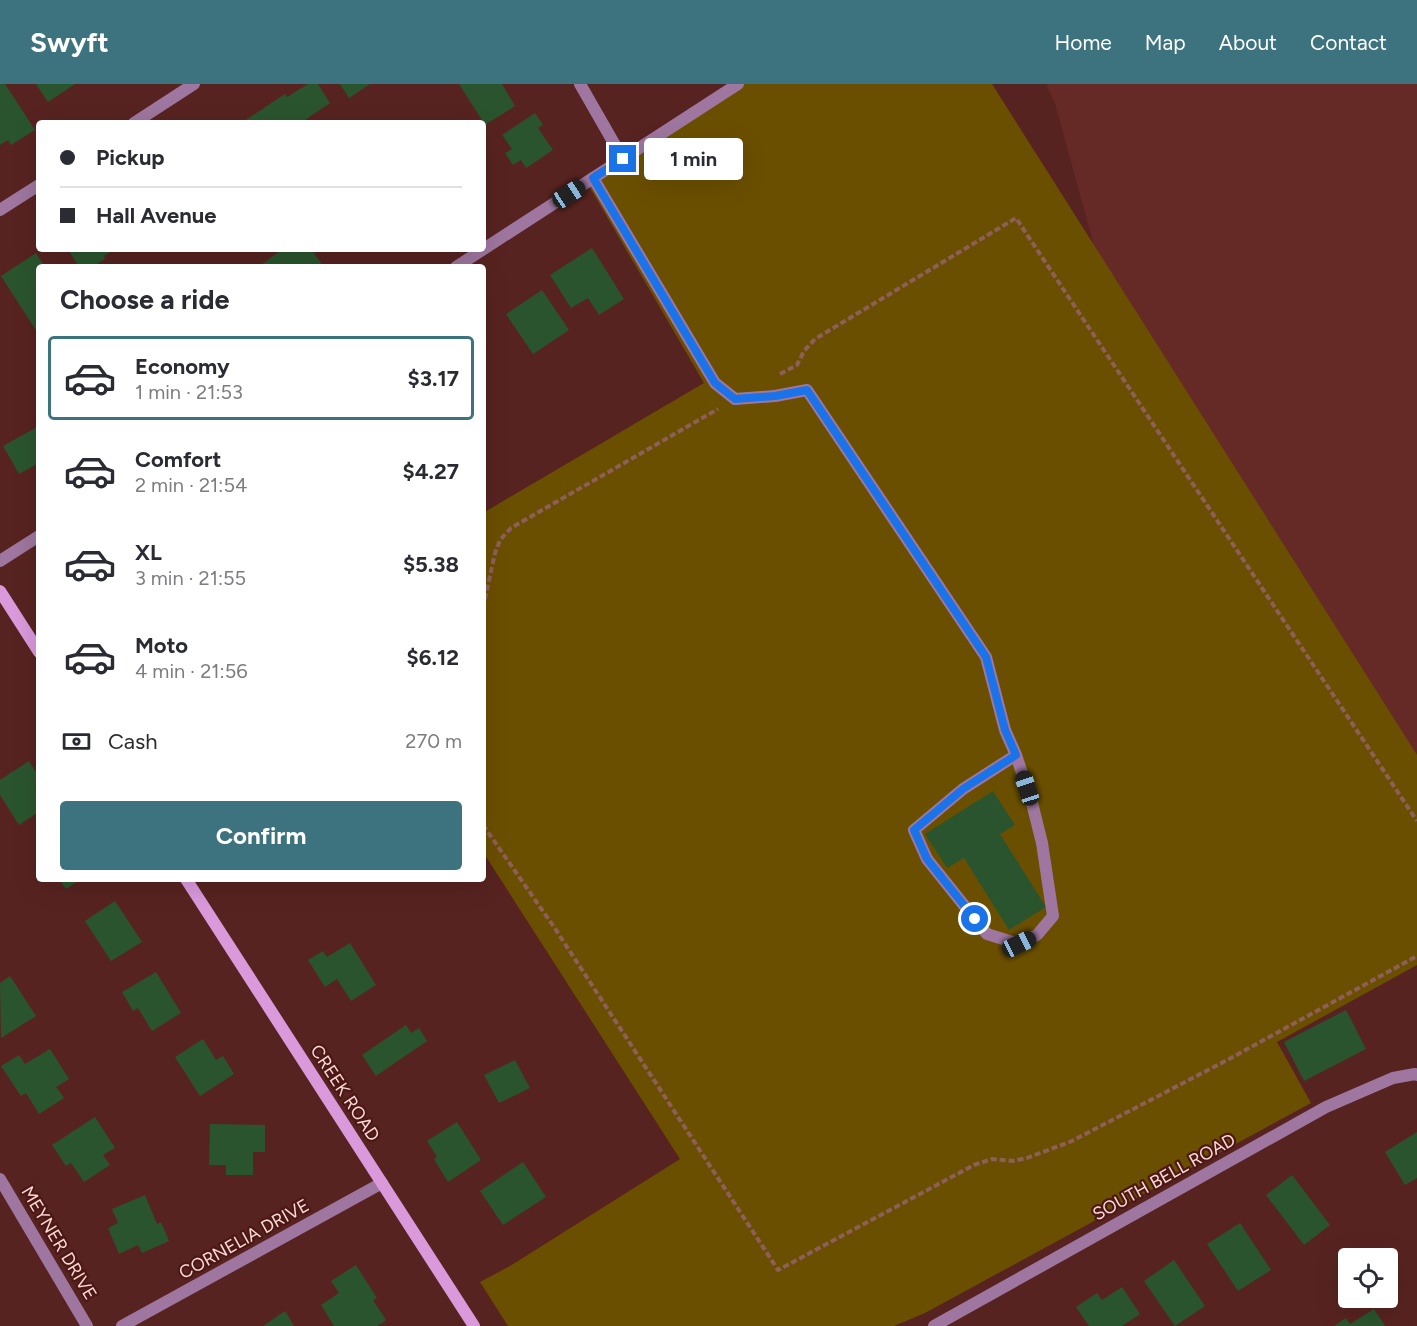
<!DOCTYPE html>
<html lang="en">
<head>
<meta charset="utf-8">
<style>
	:root { --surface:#fff; --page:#f7f7f7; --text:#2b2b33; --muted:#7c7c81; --line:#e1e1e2; --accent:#3d737e }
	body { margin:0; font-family:Figtree,sans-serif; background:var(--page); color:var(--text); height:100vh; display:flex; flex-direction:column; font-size:22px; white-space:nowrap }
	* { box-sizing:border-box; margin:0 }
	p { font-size:20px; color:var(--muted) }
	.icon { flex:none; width:33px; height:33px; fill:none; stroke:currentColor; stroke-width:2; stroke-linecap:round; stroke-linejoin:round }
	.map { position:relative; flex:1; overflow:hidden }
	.drawer { position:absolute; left:36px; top:180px; width:450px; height:618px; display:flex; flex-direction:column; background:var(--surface); border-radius:6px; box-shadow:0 6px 24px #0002 }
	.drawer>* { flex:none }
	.guide { position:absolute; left:36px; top:36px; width:450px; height:132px; border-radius:6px; box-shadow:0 6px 24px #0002; display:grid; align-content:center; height:132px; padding:0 24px; background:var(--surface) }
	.controls { position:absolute; left:1338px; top:1164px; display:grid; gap:12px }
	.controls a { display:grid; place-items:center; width:60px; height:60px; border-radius:6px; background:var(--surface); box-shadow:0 6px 24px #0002; font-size:30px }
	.end { position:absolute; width:27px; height:27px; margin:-14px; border:8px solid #1a73e8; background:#fff; box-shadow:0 0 0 3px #fff }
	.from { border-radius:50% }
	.bubble { position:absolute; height:42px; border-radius:6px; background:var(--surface); box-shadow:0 6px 24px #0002; font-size:20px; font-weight:700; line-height:42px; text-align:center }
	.car { position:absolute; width:18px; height:36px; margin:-18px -9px; border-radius:8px; box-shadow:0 0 4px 2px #0007; background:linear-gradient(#222 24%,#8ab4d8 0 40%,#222 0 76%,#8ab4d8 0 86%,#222 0) }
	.guide b { display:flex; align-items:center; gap:21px; height:57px; font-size:22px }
	.guide b+b { border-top:2px solid var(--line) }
	.guide i { width:15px; height:15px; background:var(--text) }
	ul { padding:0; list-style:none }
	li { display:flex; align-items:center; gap:18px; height:84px; margin:0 12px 9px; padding:0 12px; border:3px solid transparent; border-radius:6px }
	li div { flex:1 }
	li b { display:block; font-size:22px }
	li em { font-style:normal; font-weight:700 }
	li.selected { border-color:var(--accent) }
	li>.icon { width:54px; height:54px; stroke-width:1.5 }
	h2 { padding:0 24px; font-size:27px; line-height:72px }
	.pay { display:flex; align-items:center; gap:15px; height:66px; padding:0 24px; font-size:22px }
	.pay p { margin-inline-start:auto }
	.primary-button { display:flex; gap:12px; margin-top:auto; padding:12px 24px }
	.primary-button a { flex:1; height:69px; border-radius:6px; background:var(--accent); color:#fff; font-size:24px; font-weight:700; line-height:69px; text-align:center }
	header { display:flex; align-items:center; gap:36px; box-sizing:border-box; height:84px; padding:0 30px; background:var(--accent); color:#fff }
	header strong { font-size:28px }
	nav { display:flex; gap:33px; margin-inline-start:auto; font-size:21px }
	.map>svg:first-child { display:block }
</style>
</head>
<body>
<header>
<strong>Swyft</strong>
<nav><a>Home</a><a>Map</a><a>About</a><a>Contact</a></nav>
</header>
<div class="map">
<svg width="1417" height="1242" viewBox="0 0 1417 1242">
	<rect width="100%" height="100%" fill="#572320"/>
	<polygon fill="#662a26" points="1046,0 1417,0 1417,712 1123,268 1055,19"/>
	<polygon fill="#6b4f00" points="741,0 992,0 1417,671 1417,881 1277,958 1311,1019 925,1229 894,1242 508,1242 480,1198 510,1182 680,1075 483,768 483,429 704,299 589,102"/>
	<g fill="#2a542e">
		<polygon points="0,0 5,0 35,46 11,61 8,56 0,61"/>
		<polygon points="36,0 75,0 48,18"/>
		<polygon points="308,0 318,0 330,19 302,38 303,39 241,39 285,10 287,13"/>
		<polygon points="340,0 370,0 349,14"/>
		<polygon points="459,0 502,0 515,22 485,41"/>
		<polygon points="535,29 543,41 538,44 553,66 526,84 521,76 513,81 505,69 512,65 502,51"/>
		<polygon points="592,164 624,215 599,231 588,214 571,224 550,191"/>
		<polygon points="68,165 115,165 104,172 105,175 92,183 79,183"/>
		<polygon points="283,165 311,165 324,183 264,183 262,180"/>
		<polygon points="36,169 45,183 39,183 39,246 37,248 1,192"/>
		<polygon points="542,206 569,246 533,270 506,230"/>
		<polygon points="39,342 39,379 19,390 3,362"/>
		<polygon points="29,677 39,693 39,701 35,703 39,708 39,728 19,741 0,711 0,696"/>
		<polygon points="993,707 1015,741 1000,750 1046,823 1009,846 964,774 947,784 925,750"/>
		<polygon points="59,795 81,795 66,805"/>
		<polygon points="115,817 142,858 111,877 85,837"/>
		<polygon points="350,859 376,901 351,917 337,895 325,903 308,876 323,867 327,873"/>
		<polygon points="156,888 181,929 152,947 138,924 133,927 122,908"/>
		<polygon points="10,892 36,932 1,954 0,899"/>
		<polygon points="1346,926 1366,965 1304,997 1284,958"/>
		<polygon points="406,941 411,949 419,944 427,957 376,992 362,971"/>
		<polygon points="203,955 216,976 223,972 234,990 200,1012 175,973"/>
		<polygon points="50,965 69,995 56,1003 64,1014 39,1030 26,1009 21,1012 1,982 19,971 25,980"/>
		<polygon points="515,976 530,1004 499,1019 484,991"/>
		<polygon points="95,1033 115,1064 103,1071 110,1081 84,1098 71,1079 66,1082 52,1061"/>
		<polygon points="457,1038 481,1076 448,1098 434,1075 437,1073 427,1057"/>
		<polygon points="210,1040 265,1041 265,1068 253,1068 253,1091 226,1091 226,1081 209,1081"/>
		<polygon points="1417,1048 1417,1094 1405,1101 1385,1068"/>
		<polygon points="523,1078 546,1113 503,1141 480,1107"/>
		<polygon points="1292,1091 1330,1141 1304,1161 1266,1111"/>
		<polygon points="145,1111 157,1140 161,1138 169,1157 142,1169 138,1161 119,1170 108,1144 118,1139 112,1125"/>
		<polygon points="1240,1139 1271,1186 1238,1207 1207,1160"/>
		<polygon points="1174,1176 1205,1222 1175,1242 1144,1197"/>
		<polygon points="356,1181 377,1214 373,1216 386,1236 377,1242 334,1242 321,1221 339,1209 331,1197"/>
		<polygon points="1122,1203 1140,1230 1122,1242 1089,1242 1076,1223 1097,1209 1102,1216"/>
		<polygon points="1374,1225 1385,1242 1334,1242 1346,1234 1350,1240"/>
		<polygon points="285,1227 294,1242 263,1242"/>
	</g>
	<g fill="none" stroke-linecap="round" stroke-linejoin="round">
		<g stroke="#8d5f5b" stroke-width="4" stroke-dasharray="6 3" stroke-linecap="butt">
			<polyline points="780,290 797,281 804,267 815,255 1016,134 1417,737"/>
			<polyline points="483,524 495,469 500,456 511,444 718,325"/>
			<polyline points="483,741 554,843 778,1186 974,1081 992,1075 1013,1077 1027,1074 1072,1057 1231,974 1417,872"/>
		</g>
		<polyline stroke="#9e769f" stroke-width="12" points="593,94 715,299 735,315 775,312 807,306 986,573 1005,646 1016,671 963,705 914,746 927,775 987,850 1019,860 1037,851 1053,832 1042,759 1032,719 1016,671"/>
		<g stroke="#9e769f" stroke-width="12">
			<polyline points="580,0 623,75"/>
			<polyline points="134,39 194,0"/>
			<polyline points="0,126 39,101"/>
			<polyline points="456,183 738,0"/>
			<polyline points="0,477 39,452"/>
			<polyline points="0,1095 87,1242"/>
			<polyline points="122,1242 382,1099"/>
			<polyline points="934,1242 1326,1023 1393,994 1415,990 1417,991"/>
		</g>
		<g stroke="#d999db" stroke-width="12">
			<polyline points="0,507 39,568"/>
			<polyline points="186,795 474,1242"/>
		</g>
	</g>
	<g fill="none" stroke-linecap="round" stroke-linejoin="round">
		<polyline stroke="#1a73e8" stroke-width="8" points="623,75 593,94 715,299 735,315 775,312 807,306 986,573 1005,646 1016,671 963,705 914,746 927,775 975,835"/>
	</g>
	<g text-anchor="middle" stroke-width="4.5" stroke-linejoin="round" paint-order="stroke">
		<g font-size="18" fill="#fcd9d5" stroke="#4c1816">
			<text transform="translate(345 1009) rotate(57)" y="6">CREEK ROAD</text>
			<text transform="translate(1164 1093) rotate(-29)" y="6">SOUTH BELL ROAD</text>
			<text transform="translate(244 1155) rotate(-29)" y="6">CORNELIA DRIVE</text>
			<text transform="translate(59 1159) rotate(59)" y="6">MEYNER DRIVE</text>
		</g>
	</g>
</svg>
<div class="controls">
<a><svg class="icon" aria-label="locate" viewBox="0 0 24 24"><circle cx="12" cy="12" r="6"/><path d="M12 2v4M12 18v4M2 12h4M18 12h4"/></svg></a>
</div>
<i class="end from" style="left:975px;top:835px"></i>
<i class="end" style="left:623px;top:75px"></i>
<div class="bubble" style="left:644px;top:54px;width:99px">1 min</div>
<i class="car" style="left:569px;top:110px;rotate:57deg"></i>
<i class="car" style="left:1027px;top:704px;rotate:342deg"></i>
<i class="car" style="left:1019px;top:860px;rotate:64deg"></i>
<div class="guide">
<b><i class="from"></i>Pickup</b>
<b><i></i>Hall Avenue</b>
</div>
<section class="drawer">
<h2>Choose a ride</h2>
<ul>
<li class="selected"><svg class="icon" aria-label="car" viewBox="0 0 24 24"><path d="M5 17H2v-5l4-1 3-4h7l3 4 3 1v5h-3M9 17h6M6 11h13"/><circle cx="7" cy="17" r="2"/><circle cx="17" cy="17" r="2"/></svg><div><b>Economy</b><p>1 min · 21:53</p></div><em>$3.17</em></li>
<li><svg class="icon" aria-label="car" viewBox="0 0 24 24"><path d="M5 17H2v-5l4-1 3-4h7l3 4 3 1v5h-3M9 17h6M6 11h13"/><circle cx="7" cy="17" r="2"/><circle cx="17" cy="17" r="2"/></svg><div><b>Comfort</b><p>2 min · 21:54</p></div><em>$4.27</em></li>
<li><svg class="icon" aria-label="car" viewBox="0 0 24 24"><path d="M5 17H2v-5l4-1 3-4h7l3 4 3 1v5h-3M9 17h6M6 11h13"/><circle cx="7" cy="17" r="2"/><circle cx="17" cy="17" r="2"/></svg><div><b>XL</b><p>3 min · 21:55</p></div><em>$5.38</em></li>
<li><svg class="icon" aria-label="car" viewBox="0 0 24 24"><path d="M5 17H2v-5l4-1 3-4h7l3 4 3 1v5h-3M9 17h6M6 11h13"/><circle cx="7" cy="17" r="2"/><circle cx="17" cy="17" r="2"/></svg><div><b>Moto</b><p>4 min · 21:56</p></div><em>$6.12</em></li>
</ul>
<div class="pay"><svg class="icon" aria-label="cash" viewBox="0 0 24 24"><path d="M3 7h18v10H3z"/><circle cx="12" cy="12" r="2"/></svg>Cash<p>270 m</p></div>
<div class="primary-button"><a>Confirm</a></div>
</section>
</div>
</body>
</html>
